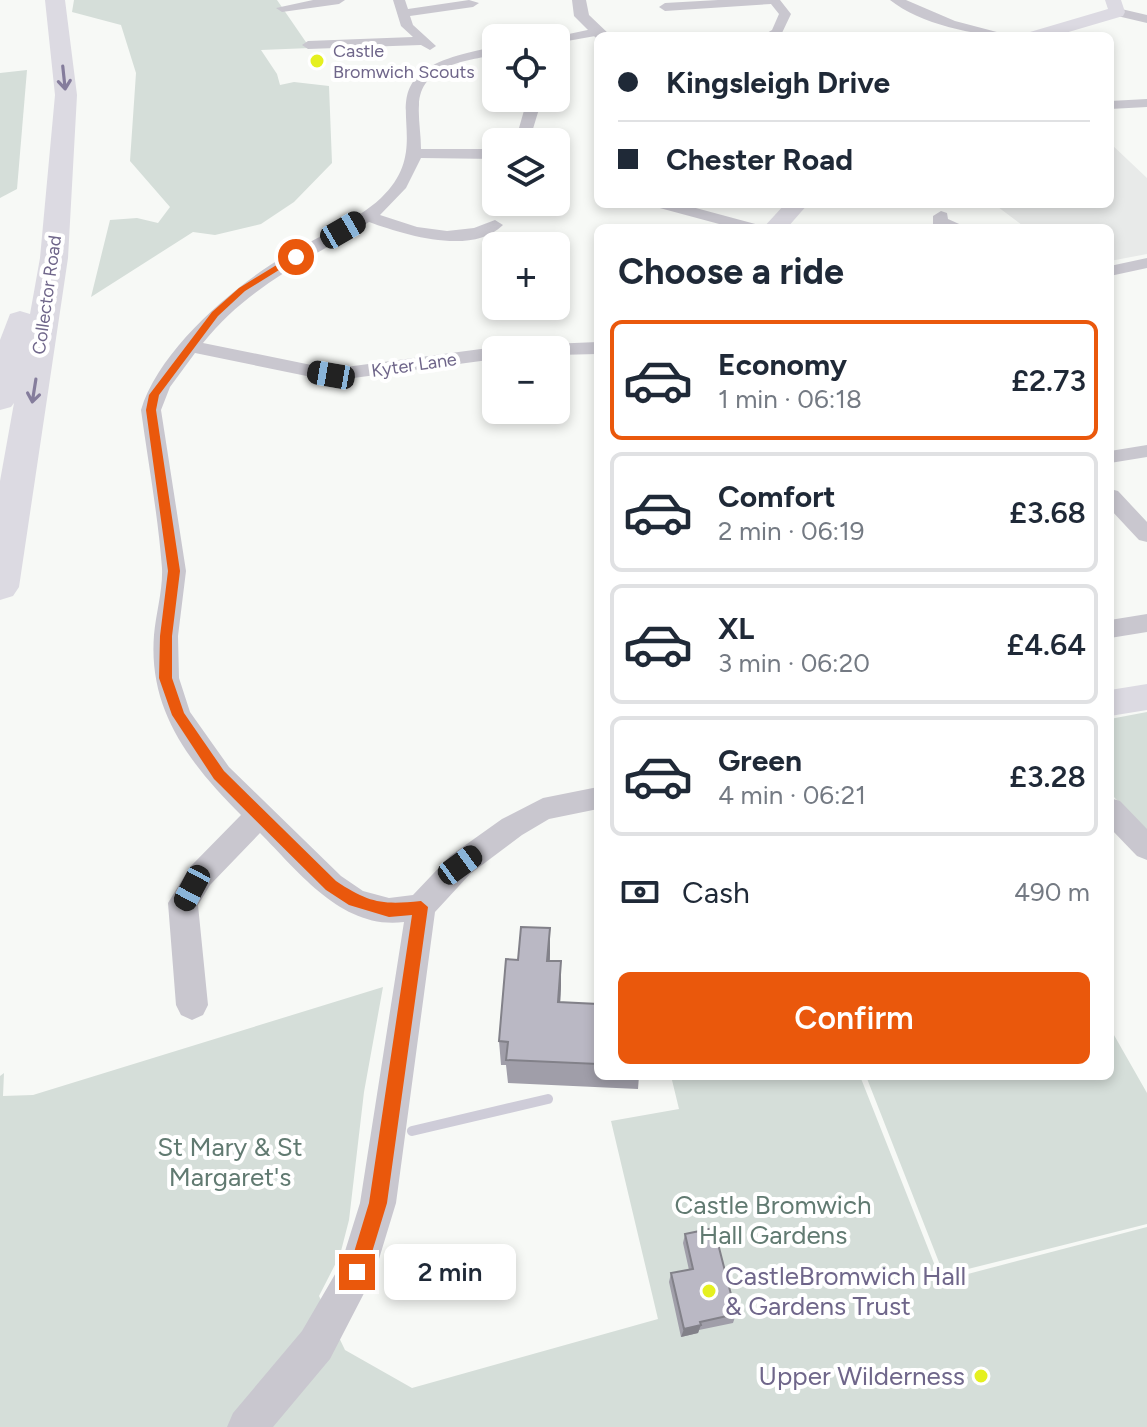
<!DOCTYPE html>
<html lang="en">
<head>
<meta charset="utf-8">
<style>
	:root { --surface:#fff; --page:#f2f2f3; --text:#1f2937; --muted:#747a83; --line:#e0e1e3; --accent:#ea580c }
	body { margin:0; font-family:Figtree,sans-serif; background:var(--page); color:var(--text); height:100vh; display:flex; flex-direction:column; font-size:30px; white-space:nowrap }
	* { box-sizing:border-box; margin:0 }
	p { font-size:26px; color:var(--muted) }
	.icon { flex:none; width:44px; height:44px; fill:none; stroke:currentColor; stroke-width:2; stroke-linecap:round; stroke-linejoin:round }
	.map { position:relative; flex:1; overflow:hidden }
	.side { position:absolute; left:594px; top:224px; width:520px; height:856px; display:flex; flex-direction:column; background:var(--surface); border-radius:12px; box-shadow:0 4px 12px #0003 }
	.side>* { flex:none }
	.banner { position:absolute; left:594px; top:32px; width:520px; height:176px; border-radius:12px; box-shadow:0 4px 12px #0003; display:grid; align-content:center; height:176px; padding:0 24px; background:var(--surface) }
	.tools { position:absolute; left:482px; top:24px; display:grid; gap:16px }
	.tools a { display:grid; place-items:center; width:88px; height:88px; border-radius:12px; background:var(--surface); box-shadow:0 4px 12px #0003; font-size:40px }
	.end { position:absolute; width:36px; height:36px; margin:-18px; border:10px solid #ea580c; background:#fff; box-shadow:0 0 0 4px #fff }
	.from { border-radius:50% }
	.bubble { position:absolute; height:56px; border-radius:12px; background:var(--surface); box-shadow:0 4px 12px #0003; font-size:26px; font-weight:600; line-height:56px; text-align:center }
	.car { position:absolute; width:24px; height:48px; margin:-24px -12px; border-radius:10px; box-shadow:0 0 6px 2px #0007; background:linear-gradient(#222 24%,#8ab4d8 0 40%,#222 0 76%,#8ab4d8 0 86%,#222 0) }
	.banner b { display:flex; align-items:center; gap:28px; height:76px; font-size:30px }
	.banner b+b { border-top:2px solid var(--line) }
	.banner i { width:20px; height:20px; background:var(--text) }
	ul { padding:0; list-style:none }
	li { display:flex; align-items:center; gap:24px; height:120px; margin:0 16px 12px; padding:0 8px; border:4px solid var(--line); border-radius:12px }
	li div { flex:1 }
	li b { display:block; font-size:30px }
	li em { font-style:normal; font-weight:600 }
	li.on { border-color:var(--accent) }
	li>.icon { width:72px; height:72px; stroke-width:1.5 }
	h2 { padding:0 24px; font-size:36px; line-height:96px }
	.pay { display:flex; align-items:center; gap:20px; height:88px; padding:0 24px; font-size:30px }
	.pay p { margin-inline-start:auto }
	.action { display:flex; gap:16px; margin-top:auto; padding:16px 24px }
	.action a { flex:1; height:92px; border-radius:12px; background:var(--accent); color:#fff; font-size:32px; font-weight:600; line-height:92px; text-align:center }
	.map>svg:first-child { display:block }
</style>
</head>
<body>
<div class="map">
<svg width="1147" height="1427" viewBox="0 0 1147 1427">
	<rect width="100%" height="100%" fill="#f7f9f6"/>
	<polygon fill="#e8eae9" points="1110,143 1147,178 1147,254 1110,261 1110,228 1026,228 994,204 1110,204"/>
	<g fill="#d5ded9">
		<polygon points="74,0 277,0 310,48 261,50 277,74 280,85 294,82 329,86 332,163 294,202 261,224 215,235 193,232 91,297 110,220 137,218 158,223 170,207 130,161 136,73 121,25 72,12"/>
		<polygon points="27,70 17,189 0,198 0,73"/>
		<polygon points="1147,712 1147,831 1110,793 1110,719"/>
		<polygon points="383,987 364,1092 349,1220 340,1255 319,1296 345,1350 412,1388 658,1319 611,1121 679,1109 671,1076 860,1076 941,1281 1147,1227 1147,1427 0,1427 0,1076 4,1073 3,1096 33,1095"/>
		<polygon points="1110,1028 1147,1093 1147,1224 944,1275 866,1076 1110,1076"/>
	</g>
	<g fill="none" stroke-linecap="round" stroke-linejoin="round">
		<polyline stroke="#ceccd8" stroke-width="10" points="412,1131 548,1099"/>
		<g fill="#c9c7cf" fill-rule="evenodd">
			<polygon points="313,0 345,0 339,4 282,12 276,8"/>
			<polygon points="393,0 405,0 408,9 469,0 479,3 473,7 410,16 413,25 436,46 430,50 421,45 308,49 302,45 308,41 413,37 401,26"/>
			<polygon points="718,0 780,0 791,14 781,35 762,36 772,30 779,14 771,4 665,11 659,7 665,3"/>
			<path d="M890,0H906L955,21L1012,36C975,36 920,24 890,0Z"/>
			<polygon points="1117,8 1147,15 1147,23 1113,15 1111,12"/>
			<polygon points="597,28 601,29 601,35 556,43 556,38 550,38"/>
			<path d="M496,47V55C466,60 420,66 419,105C418,119 421,134 421,149H496V159L421,158L406,188L380,215L417,227L447,231L474,228L495,220L503,225C472,256 405,235 369,222C310,259 248,286 203,343L331,369L496,347L503,349L496,350V359L331,381L195,353L170,387L161,410L186,571L178,636L179,678L190,712L229,767L341,876L363,891L389,898L413,895L450,856L502,819L543,798L598,787V809L549,819L522,835L470,874L435,912L396,1203L375,1272L330,1359L273,1427H227L233,1413L302,1331L341,1264L360,1203L404,922C342,930 299,872 260,833L210,885L198,905L208,1005L203,1015L192,1020L181,1015L176,1005L168,903L190,867L241,815C190,764 148,711 154,635C156,613 163,590 162,568C158,515 148,462 141,410C159,349 235,285 288,254C319,236 355,222 381,198C450,133 340,73 496,47Z"/>
			<polygon points="535,98 548,100 539,109 529,142 515,142 525,107"/>
			<polygon points="1147,99 1147,107 1110,109 1110,101"/>
			<polygon points="654,204 681,204 759,225 761,228 734,228 656,207"/>
			<polygon points="941,211 947,213 948,219 968,228 933,225 933,216"/>
			<polygon points="1147,258 1147,268 1110,276 1110,266"/>
			<polygon points="598,342 598,354 556,355 556,350 541,350 550,344"/>
			<polygon points="1147,445 1147,457 1110,463 1110,451"/>
			<polygon points="1110,489 1118,491 1147,522 1147,542 1139,540 1110,509"/>
			<polygon points="1147,614 1147,632 1110,638 1110,620"/>
			<polygon points="1110,798 1120,801 1147,829 1147,860 1137,856 1110,828"/>
		</g>
		<polygon fill="#c9c7cf" fill-rule="evenodd" points="572,0 586,0 589,15 611,36 598,36 597,39 574,16"/>
		<g fill="#dcdae2" fill-rule="evenodd">
			<polygon points="1105,0 1121,0 1125,12 1123,16 1055,36 1027,36 1030,32 1108,9"/>
			<polygon points="785,204 808,204 787,228 763,228"/>
			<polygon points="1147,684 1147,710 1110,716 1110,690"/>
		</g>
		<polygon fill="#dcdae2" fill-rule="evenodd" points="45,0 65,0 77,95 68,258 19,587 13,596 0,600 0,481 14,403 11,407 0,410 0,340 10,314 20,311 30,314 40,258 55,95"/>
	</g>
	<g fill="#a09ea9">
		<polygon points="550,928 550,961 561,986 560,1002 598,1004 598,1076 639,1076 638,1089 508,1083 506,1065 501,1065 499,1041"/>
		<polygon points="685,1234 736,1314 733,1323 699,1330 698,1333 681,1337 669,1282 671,1273 689,1270 683,1243"/>
	</g>
	<g fill="#828189">
		<polygon points="550,928 550,954 548,986 547,961"/>
		<polygon points="561,961 561,986 559,1026 558,1002"/>
		<polygon points="701,1325 698,1333 681,1337 684,1329"/>
	</g>
	<g fill="#bab8c4" stroke="#828189" stroke-width="2">
		<polygon points="521,927 550,928 547,961 561,961 558,1002 598,1004 598,1064 506,1060 508,1042 499,1041 506,959 518,960"/>
		<polygon points="714,1228 736,1314 700,1322 701,1325 684,1329 671,1273 693,1269 685,1234"/>
	</g>
	<defs><path id="oneway-shaft" d="M-6 0H5M1.5-3L5.5 0L1.5 3" fill="none" stroke-width="1.6" stroke-linecap="round" stroke-linejoin="round" transform="scale(2)"/></defs>
	<g stroke="#857d9c">
		<use href="#oneway-shaft" transform="translate(64 78) rotate(84)"/>
		<use href="#oneway-shaft" transform="translate(34 391) rotate(99)"/>
	</g>
	<path fill="#ea580c" d="M293,255L300,257L245,291L218,316L159,395L156,410L180,571L172,636V678L184,713L224,771L336,881C369,903 382,905 421,901L428,907L387,1203L366,1272L364,1279L357,1281L351,1279L348,1272L369,1203L412,915L389,917L349,905L326,890L214,779L172,715L159,678L160,636L168,571L146,410L149,395L212,312L239,288Z"/>
	<g fill="#e5f01f" stroke="#fff" stroke-width="3">
		<circle cx="317" cy="61" r="8"/>
		<circle cx="709" cy="1291" r="8"/>
		<circle cx="981" cy="1376" r="8"/>
	</g>
	<g text-anchor="middle" stroke-width="8" stroke-linejoin="round" paint-order="stroke">
		<g font-size="18" fill="#6f668a" stroke="#fff" text-anchor="start">
			<text x="333" y="57">Castle<tspan x="333" dy="21">Bromwich Scouts</tspan></text>
		</g>
		<g font-size="18" fill="#6f668a" stroke="#fff">
			<text transform="translate(47 295) rotate(-82)" y="6">Collector Road</text>
			<text transform="translate(414 365) rotate(-8)" y="6">Kyter Lane</text>
		</g>
		<g font-size="26" fill="#617a71" stroke="#fff">
			<text x="230" y="1156">St Mary &amp; St<tspan x="230" dy="30">Margaret's</tspan></text>
			<text x="773" y="1214">Castle Bromwich<tspan x="773" dy="30">Hall Gardens</tspan></text>
		</g>
		<g font-size="26" fill="#6f668a" stroke="#fff" text-anchor="start">
			<text x="725" y="1285">CastleBromwich Hall<tspan x="725" dy="30">&amp; Gardens Trust</tspan></text>
			<text x="965" y="1385" text-anchor="end">Upper Wilderness</text>
		</g>
	</g>
</svg>
<div class="tools">
<a><svg class="icon" aria-label="locate" viewBox="0 0 24 24"><circle cx="12" cy="12" r="6"/><path d="M12 2v4M12 18v4M2 12h4M18 12h4"/></svg></a>
<a><svg class="icon" aria-label="layers" viewBox="0 0 24 24"><path d="M12 4l9 5-9 5-9-5zM3 14l9 5 9-5"/></svg></a>
<a>+</a>
<a>−</a>
</div>
<i class="end from" style="left:296px;top:257px"></i>
<i class="end" style="left:357px;top:1272px"></i>
<div class="bubble" style="left:384px;top:1244px;width:132px">2 min</div>
<i class="car" style="left:343px;top:230px;rotate:60deg"></i>
<i class="car" style="left:331px;top:375px;rotate:280deg"></i>
<i class="car" style="left:460px;top:865px;rotate:54deg"></i>
<i class="car" style="left:192px;top:888px;rotate:208deg"></i>
<div class="banner">
<b><i class="from"></i>Kingsleigh Drive</b>
<b><i></i>Chester Road</b>
</div>
<section class="side">
<h2>Choose a ride</h2>
<ul>
<li class="on"><svg class="icon" aria-label="car" viewBox="0 0 24 24"><path d="M5 17H2v-5l4-1 3-4h7l3 4 3 1v5h-3M9 17h6M6 11h13"/><circle cx="7" cy="17" r="2"/><circle cx="17" cy="17" r="2"/></svg><div><b>Economy</b><p>1 min · 06:18</p></div><em>£2.73</em></li>
<li><svg class="icon" aria-label="car" viewBox="0 0 24 24"><path d="M5 17H2v-5l4-1 3-4h7l3 4 3 1v5h-3M9 17h6M6 11h13"/><circle cx="7" cy="17" r="2"/><circle cx="17" cy="17" r="2"/></svg><div><b>Comfort</b><p>2 min · 06:19</p></div><em>£3.68</em></li>
<li><svg class="icon" aria-label="car" viewBox="0 0 24 24"><path d="M5 17H2v-5l4-1 3-4h7l3 4 3 1v5h-3M9 17h6M6 11h13"/><circle cx="7" cy="17" r="2"/><circle cx="17" cy="17" r="2"/></svg><div><b>XL</b><p>3 min · 06:20</p></div><em>£4.64</em></li>
<li><svg class="icon" aria-label="car" viewBox="0 0 24 24"><path d="M5 17H2v-5l4-1 3-4h7l3 4 3 1v5h-3M9 17h6M6 11h13"/><circle cx="7" cy="17" r="2"/><circle cx="17" cy="17" r="2"/></svg><div><b>Green</b><p>4 min · 06:21</p></div><em>£3.28</em></li>
</ul>
<div class="pay"><svg class="icon" aria-label="cash" viewBox="0 0 24 24"><path d="M3 7h18v10H3z"/><circle cx="12" cy="12" r="2"/></svg>Cash<p>490 m</p></div>
<div class="action"><a>Confirm</a></div>
</section>
</div>
</body>
</html>
